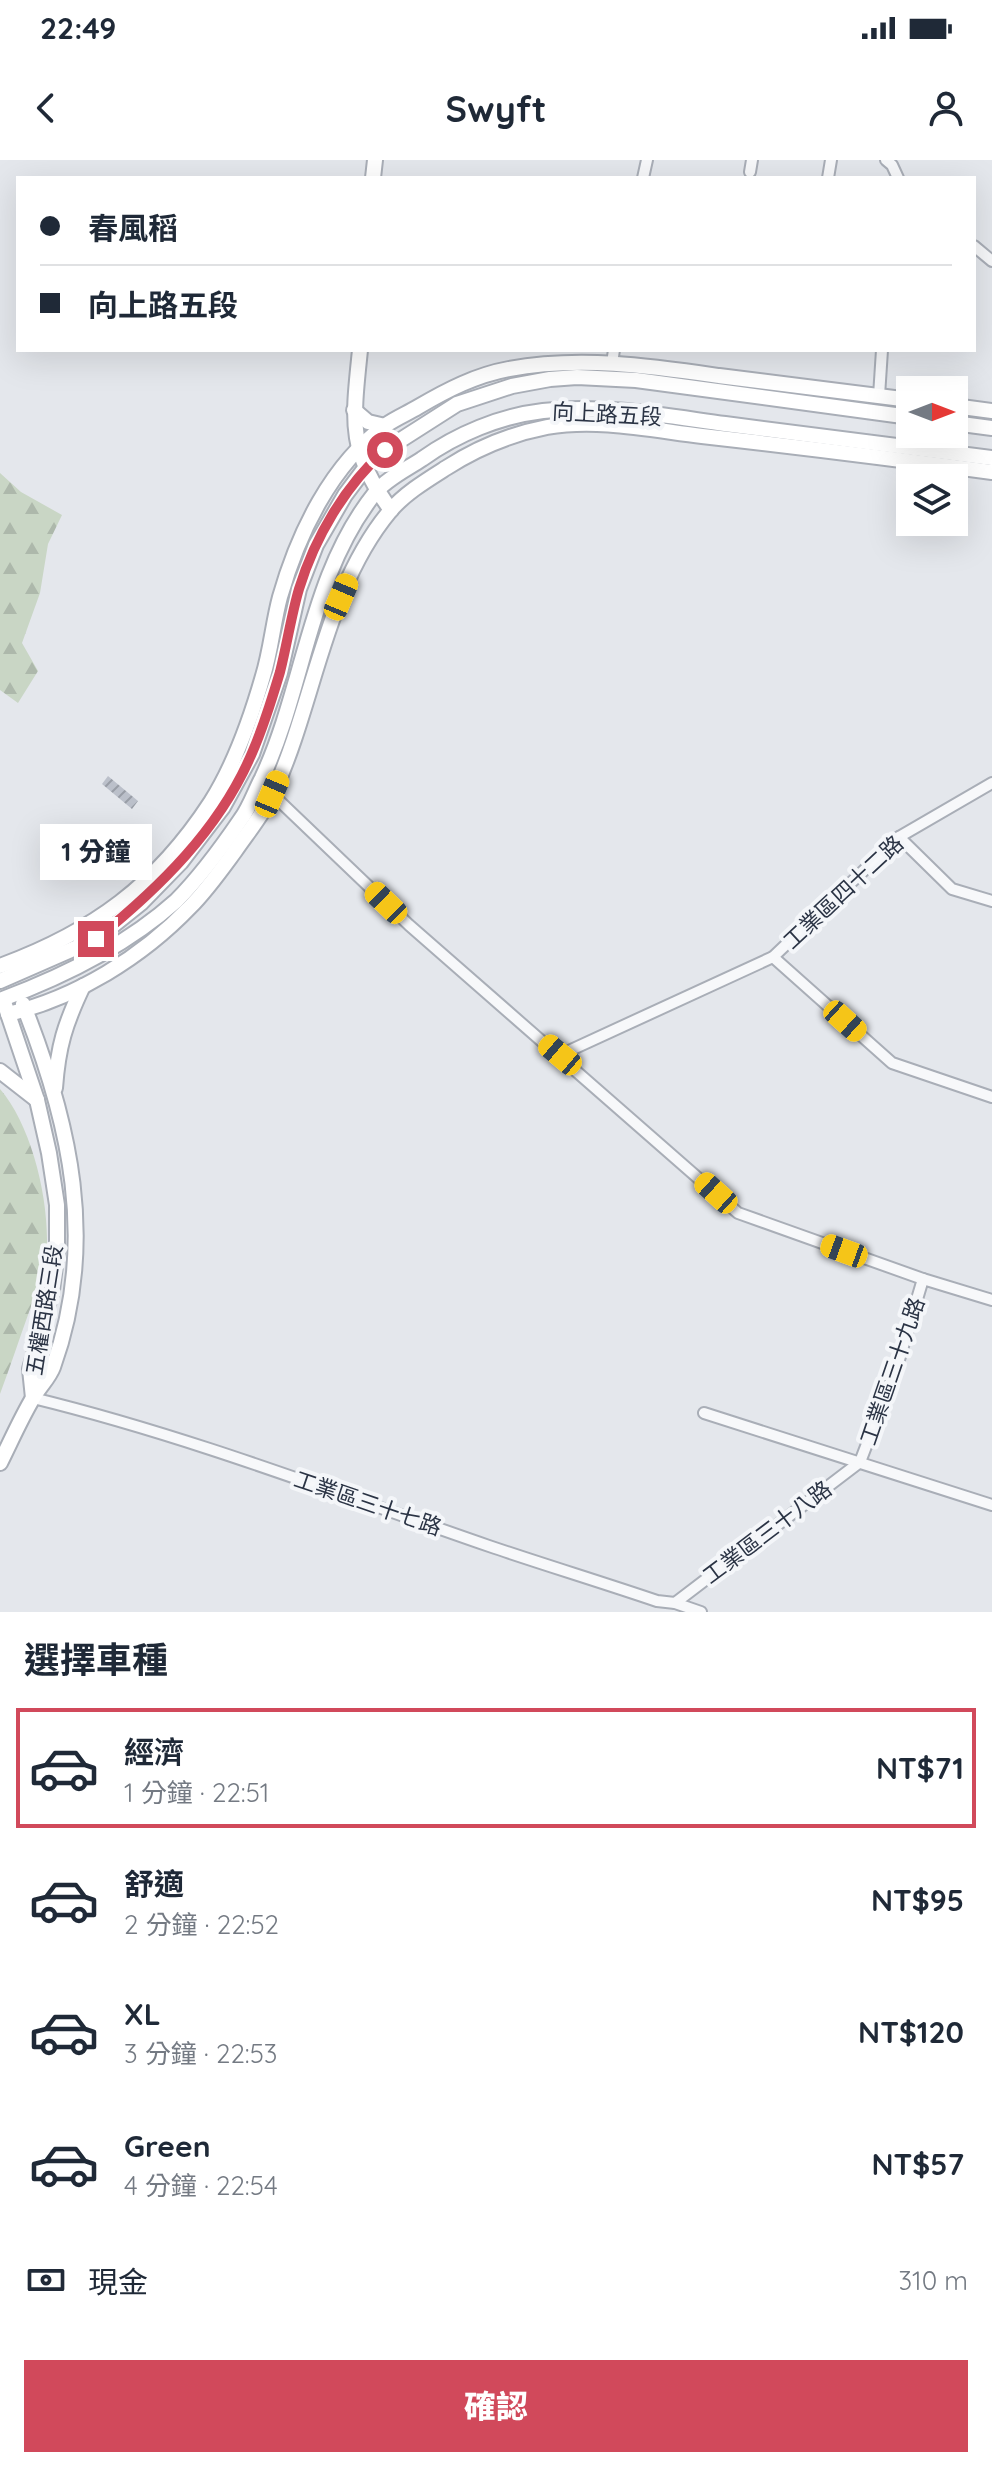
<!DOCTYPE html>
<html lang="zh-TW">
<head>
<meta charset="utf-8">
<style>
	:root { --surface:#fff; --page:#f6f6f7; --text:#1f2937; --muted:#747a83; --line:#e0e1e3; --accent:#d1495b }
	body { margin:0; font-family:Quicksand,"Noto Sans TC",sans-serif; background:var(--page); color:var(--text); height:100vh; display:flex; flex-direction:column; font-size:30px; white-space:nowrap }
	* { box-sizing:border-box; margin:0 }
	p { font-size:26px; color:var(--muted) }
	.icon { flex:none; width:44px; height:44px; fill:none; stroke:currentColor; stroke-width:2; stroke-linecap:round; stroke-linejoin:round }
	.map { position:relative; height:1452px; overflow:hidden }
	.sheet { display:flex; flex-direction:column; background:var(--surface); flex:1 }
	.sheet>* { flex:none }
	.guide { position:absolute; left:16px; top:16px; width:960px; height:176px; border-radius:0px; box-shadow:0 8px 32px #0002; display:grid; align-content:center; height:176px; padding:0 24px; background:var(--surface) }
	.needle { width:52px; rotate:90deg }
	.tools { position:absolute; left:896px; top:216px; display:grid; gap:16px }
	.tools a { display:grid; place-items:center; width:72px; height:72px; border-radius:0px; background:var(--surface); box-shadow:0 8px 32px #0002; font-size:40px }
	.end { position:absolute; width:36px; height:36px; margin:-18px; border:10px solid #d1495b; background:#fff; box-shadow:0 0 0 4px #fff }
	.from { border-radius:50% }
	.bubble { position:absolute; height:56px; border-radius:0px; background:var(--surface); box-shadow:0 8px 32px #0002; font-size:26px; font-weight:800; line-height:56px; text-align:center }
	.car { position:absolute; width:24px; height:48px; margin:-24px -12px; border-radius:10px; box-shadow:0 0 6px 2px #0007; background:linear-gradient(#f5c518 24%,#345 0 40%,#f5c518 0 76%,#345 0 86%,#f5c518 0) }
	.guide b { display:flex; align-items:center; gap:28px; height:76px; font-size:30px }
	.guide b+b { border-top:2px solid var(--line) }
	.guide i { width:20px; height:20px; background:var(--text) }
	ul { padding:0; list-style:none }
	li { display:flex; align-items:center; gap:24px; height:120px; margin:0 16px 12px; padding:0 8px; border:4px solid transparent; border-radius:0px }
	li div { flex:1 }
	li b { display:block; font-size:30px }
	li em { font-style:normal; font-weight:800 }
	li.selected { border-color:var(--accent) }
	li>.icon { width:72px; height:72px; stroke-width:1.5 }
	h2 { padding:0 24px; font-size:36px; line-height:96px }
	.pay { display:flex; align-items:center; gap:20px; height:88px; padding:0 24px; font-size:30px }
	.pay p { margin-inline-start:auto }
	.action { display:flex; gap:16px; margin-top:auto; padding:16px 24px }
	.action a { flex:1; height:92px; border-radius:0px; background:var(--accent); color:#fff; font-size:32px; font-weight:800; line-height:92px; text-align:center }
	.status { display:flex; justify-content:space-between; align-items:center; height:56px; padding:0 40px; background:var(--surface); direction:ltr }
	.status svg { height:22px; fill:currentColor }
	header { display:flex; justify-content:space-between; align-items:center; height:104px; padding:0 24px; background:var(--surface); font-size:36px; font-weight:800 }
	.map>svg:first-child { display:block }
</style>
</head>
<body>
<div class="status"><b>22:49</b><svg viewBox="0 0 49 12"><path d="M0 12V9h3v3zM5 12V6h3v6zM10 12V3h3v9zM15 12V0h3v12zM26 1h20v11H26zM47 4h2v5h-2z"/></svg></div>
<header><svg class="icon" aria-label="back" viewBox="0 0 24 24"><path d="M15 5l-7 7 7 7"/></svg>Swyft<svg class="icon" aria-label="person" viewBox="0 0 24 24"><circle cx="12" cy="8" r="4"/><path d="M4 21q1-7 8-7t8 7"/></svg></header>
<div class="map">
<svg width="992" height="1452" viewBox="0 0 992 1452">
	<defs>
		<pattern id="forest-firs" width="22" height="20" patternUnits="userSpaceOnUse" patternTransform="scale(2)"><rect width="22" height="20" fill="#c9d6c5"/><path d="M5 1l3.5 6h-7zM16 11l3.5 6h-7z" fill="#adb8ab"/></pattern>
		<pattern id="building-hatch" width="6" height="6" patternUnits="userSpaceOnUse" patternTransform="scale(2)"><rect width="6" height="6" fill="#bbc0ca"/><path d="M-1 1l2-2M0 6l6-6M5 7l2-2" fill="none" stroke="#989da6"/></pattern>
	</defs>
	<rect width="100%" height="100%" fill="#e4e7ec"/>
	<g fill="url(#forest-firs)">
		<polygon points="0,313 21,332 62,355 48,384 40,433 22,483 38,511 18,543 0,530"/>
		<path d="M0,929C35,969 55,1060 44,1112C41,1125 34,1139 29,1152C19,1180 10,1207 0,1234Z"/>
	</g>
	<polygon fill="url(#building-hatch)" points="108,616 138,641 132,649 102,624"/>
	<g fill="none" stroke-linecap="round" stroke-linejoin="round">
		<g stroke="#a9aeb7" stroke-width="14">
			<g id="street">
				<polyline points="886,0 892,5 898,18"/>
				<polyline points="750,12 752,0"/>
				<polyline points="643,18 647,0"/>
				<polyline points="828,18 831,0"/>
				<polyline points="974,86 992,101"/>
				<polyline points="612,203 614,190"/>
				<polyline points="879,236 882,190"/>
				<polyline points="272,634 409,765 738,1053 923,1119"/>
				<polyline points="899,677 952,729 992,741"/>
				<polyline points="773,797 892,903 992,937"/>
				<polyline points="560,895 773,797 899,677 992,623"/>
				<path d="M33,1238C189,1276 338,1334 489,1386C545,1405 601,1422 657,1441L675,1443L701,1452"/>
				<polyline points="704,1253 992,1345"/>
				<polyline points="860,1302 898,1203 923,1119 992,1140"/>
				<polyline points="675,1443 860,1302"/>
			</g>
		</g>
		<g stroke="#a9aeb7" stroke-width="18">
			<g id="secondary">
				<polyline points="373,18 375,0"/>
				<path d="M360,190C353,259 347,291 391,350"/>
				<polyline points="954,246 992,251"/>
				<polyline points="354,250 368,262 385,266"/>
				<polyline points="954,263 992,268"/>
				<path d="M0,806C93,772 157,725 211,642C235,604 251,558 263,516C271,490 273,463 280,437C298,374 331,304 386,265C396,258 408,253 418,247C447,230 476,215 509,209C580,196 649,206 719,216C783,224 846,232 910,240"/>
				<polyline points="0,821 96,779 141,743 181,702 223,647 252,594 280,513 299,429 316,385 345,335 366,307 385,290 457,244 512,226 550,219 577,217 636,220 910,257"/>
				<path d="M0,840C62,817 126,786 176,741C197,720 224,684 241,659C250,647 255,631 262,618C305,526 309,416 375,333C386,319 407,309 422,299C457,274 500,256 543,251C603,244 666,256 725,264C814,275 903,286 992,298"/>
				<polyline points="5,845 37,940 49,993 57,1045 57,1090 52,1130 30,1209 33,1238"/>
				<path d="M8,854C76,838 142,797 190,747C207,730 221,710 235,691C248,672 264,653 274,631C315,541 325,429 390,351C404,334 427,320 446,308C477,288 511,274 547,267C597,258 652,270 702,276C799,287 896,299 992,312"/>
				<polyline points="0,911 37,940"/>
				<path d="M55,928C58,886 65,864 83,826"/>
				<path d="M0,1303C11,1281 21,1258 33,1238C39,1227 49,1218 53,1207C98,1083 70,962 23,844"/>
			</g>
		</g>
		<use href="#street" stroke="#f7f8fa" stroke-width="10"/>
		<use href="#secondary" stroke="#fff" stroke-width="14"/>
	</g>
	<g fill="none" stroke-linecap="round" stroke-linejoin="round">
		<path stroke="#d1495b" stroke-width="10" d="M96,779C159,728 220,669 252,593C263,568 272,539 280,512C287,485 291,456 299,429C315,377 345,326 385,290"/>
	</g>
	<g text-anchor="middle" stroke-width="8" stroke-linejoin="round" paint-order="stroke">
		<g font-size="22" fill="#2b3445" stroke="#f4f6f9">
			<text transform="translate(607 254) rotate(3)" y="8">向上路五段</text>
			<text transform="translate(843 732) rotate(-43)" y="8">工業區四十二路</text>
			<text transform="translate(44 1150) rotate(-81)" y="8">五權西路三段</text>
			<text transform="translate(892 1211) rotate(-71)" y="8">工業區三十九路</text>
			<text transform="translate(368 1343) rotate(19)" y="8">工業區三十七路</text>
			<text transform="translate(767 1372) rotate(-37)" y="8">工業區三十八路</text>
		</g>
	</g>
</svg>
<div class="tools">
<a><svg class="needle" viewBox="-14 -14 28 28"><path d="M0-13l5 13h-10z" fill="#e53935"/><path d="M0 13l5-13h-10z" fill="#747a83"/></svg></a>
<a><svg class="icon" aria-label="layers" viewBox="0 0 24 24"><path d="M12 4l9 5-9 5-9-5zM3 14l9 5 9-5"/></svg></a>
</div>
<i class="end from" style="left:385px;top:290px"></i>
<i class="end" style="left:96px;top:779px"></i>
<div class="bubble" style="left:40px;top:664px;width:112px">1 分鐘</div>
<i class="car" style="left:341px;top:437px;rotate:23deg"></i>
<i class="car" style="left:272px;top:634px;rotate:23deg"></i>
<i class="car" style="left:386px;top:743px;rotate:314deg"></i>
<i class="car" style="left:845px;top:861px;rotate:132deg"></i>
<i class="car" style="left:560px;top:895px;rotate:310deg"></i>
<i class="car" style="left:716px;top:1033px;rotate:312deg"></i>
<i class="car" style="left:844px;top:1091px;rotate:290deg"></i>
<div class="guide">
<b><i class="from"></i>春風稻</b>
<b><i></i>向上路五段</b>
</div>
</div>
<section class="sheet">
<h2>選擇車種</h2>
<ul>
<li class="selected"><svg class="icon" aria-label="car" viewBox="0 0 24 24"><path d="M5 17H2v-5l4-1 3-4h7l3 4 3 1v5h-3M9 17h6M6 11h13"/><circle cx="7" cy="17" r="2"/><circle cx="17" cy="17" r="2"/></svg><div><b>經濟</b><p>1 分鐘 · 22:51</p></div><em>NT$71</em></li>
<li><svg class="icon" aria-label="car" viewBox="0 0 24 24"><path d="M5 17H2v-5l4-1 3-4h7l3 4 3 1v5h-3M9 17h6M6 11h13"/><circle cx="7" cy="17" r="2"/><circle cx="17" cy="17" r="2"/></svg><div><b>舒適</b><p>2 分鐘 · 22:52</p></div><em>NT$95</em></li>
<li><svg class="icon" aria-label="car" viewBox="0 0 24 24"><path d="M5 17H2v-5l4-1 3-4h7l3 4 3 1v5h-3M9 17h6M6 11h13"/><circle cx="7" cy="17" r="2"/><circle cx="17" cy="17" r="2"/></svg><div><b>XL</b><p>3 分鐘 · 22:53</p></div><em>NT$120</em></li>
<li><svg class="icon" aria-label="car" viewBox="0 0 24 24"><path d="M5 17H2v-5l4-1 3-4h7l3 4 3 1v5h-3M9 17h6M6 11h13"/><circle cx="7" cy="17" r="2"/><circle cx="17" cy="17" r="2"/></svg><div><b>Green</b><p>4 分鐘 · 22:54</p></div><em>NT$57</em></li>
</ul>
<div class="pay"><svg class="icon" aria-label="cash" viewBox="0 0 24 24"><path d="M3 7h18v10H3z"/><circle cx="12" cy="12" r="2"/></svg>現金<p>310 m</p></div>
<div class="action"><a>確認</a></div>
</section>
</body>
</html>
